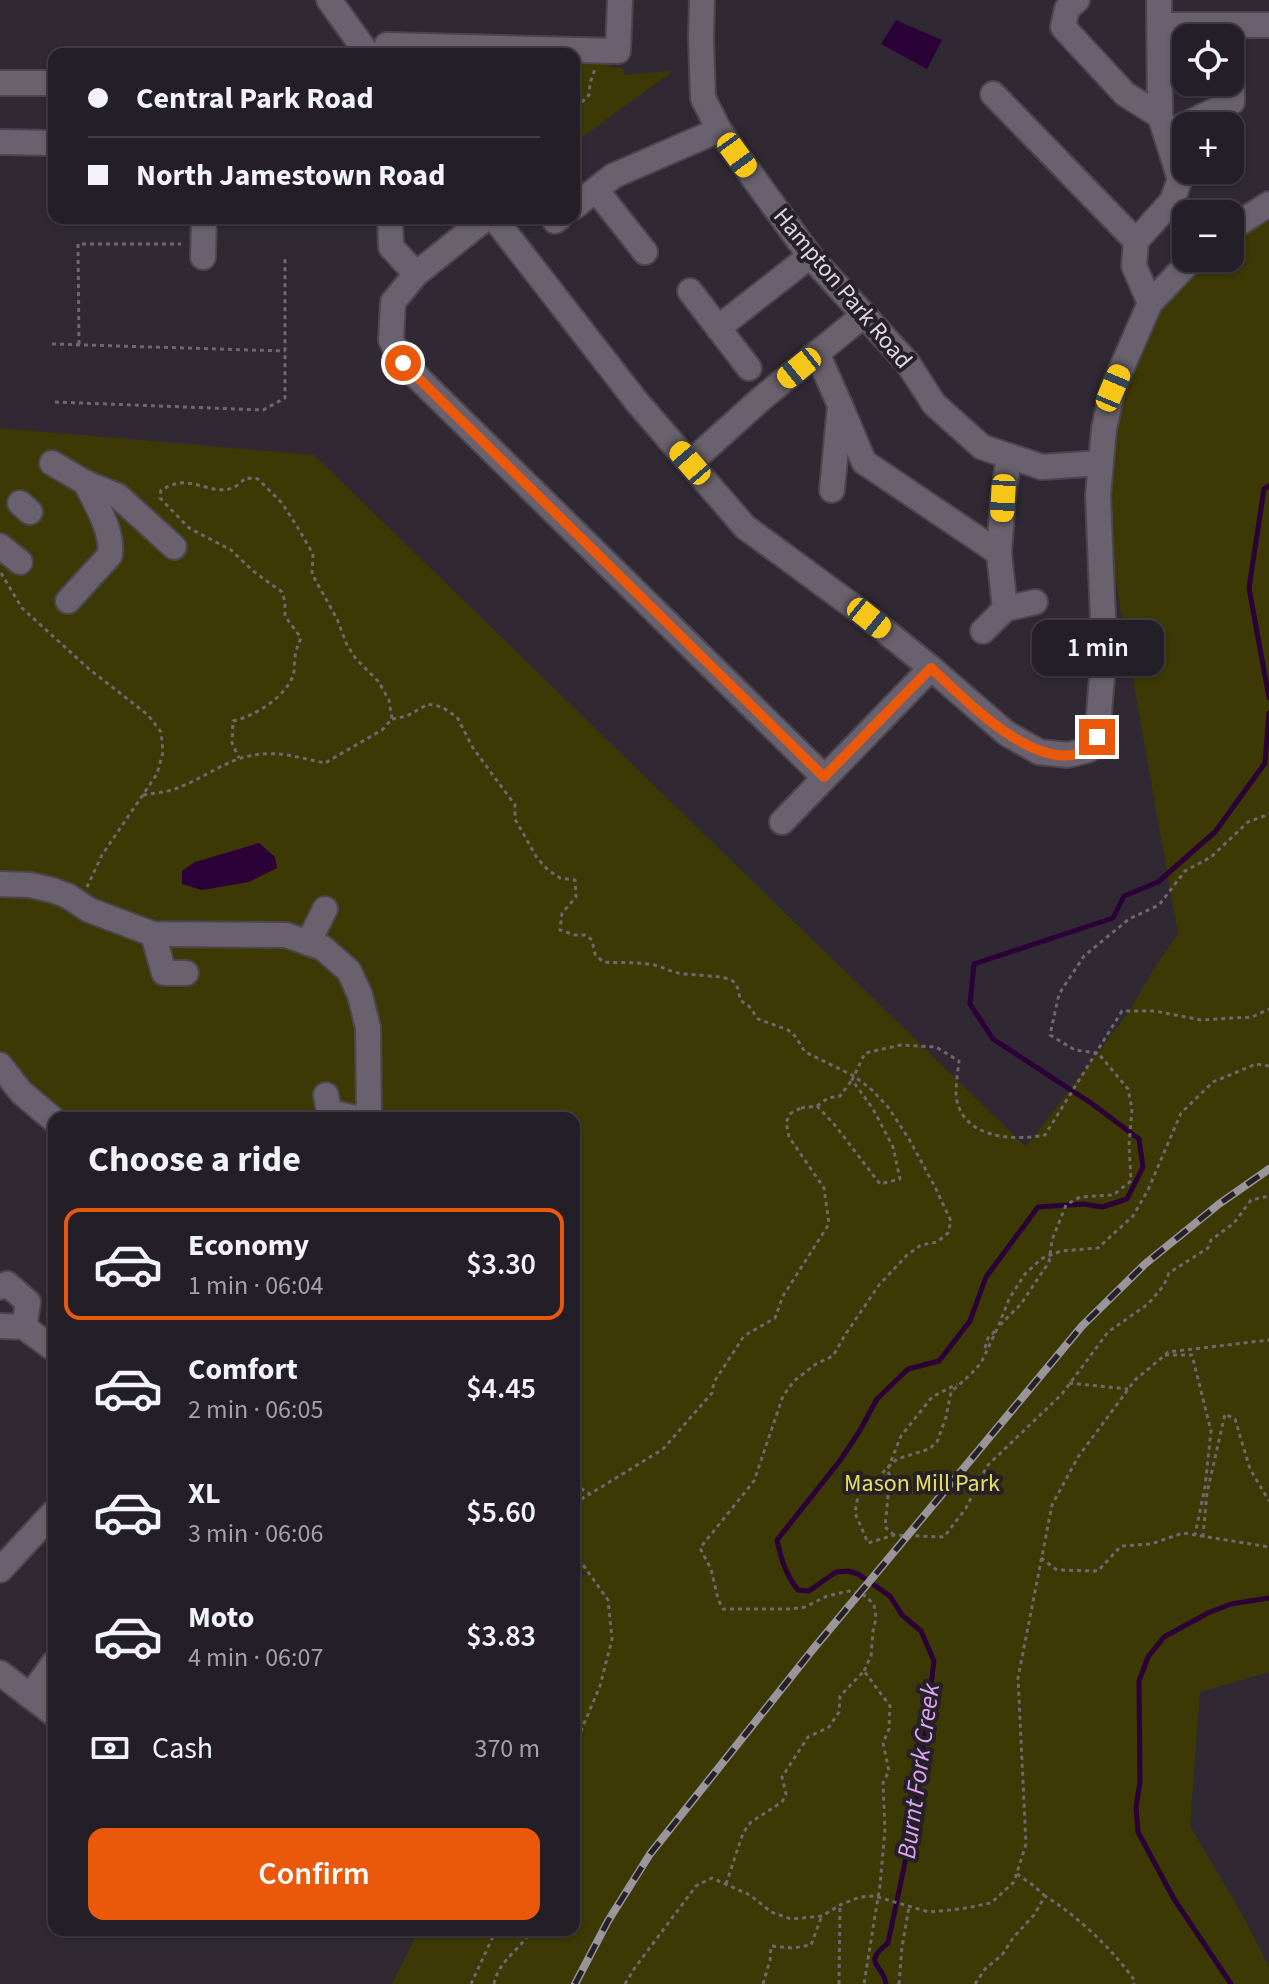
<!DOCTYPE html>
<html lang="en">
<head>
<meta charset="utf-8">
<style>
	:root { --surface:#241f26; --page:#302c32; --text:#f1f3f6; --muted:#a3a2a7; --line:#413d43; --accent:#ea580c }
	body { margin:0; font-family:"Source Sans 3",sans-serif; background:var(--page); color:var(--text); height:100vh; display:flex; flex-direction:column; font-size:30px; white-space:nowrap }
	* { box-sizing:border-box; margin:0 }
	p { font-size:26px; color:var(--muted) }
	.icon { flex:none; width:44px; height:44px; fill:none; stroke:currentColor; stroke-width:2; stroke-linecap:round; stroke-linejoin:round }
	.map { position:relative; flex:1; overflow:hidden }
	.panel { position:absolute; left:48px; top:1112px; width:532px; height:824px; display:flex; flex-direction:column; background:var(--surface); border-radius:16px; box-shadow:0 2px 6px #0004,0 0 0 2px var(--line) }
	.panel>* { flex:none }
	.top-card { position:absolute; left:48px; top:48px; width:532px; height:176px; border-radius:16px; box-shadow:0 2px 6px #0004,0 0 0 2px var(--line); display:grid; align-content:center; height:176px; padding:0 40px; background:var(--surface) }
	.buttons { position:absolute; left:1172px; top:24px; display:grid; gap:16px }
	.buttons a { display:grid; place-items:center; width:72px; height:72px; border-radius:16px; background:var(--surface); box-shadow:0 2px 6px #0004,0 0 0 2px var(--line); font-size:40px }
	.end { position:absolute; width:36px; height:36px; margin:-18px; border:10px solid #ea580c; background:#fff; box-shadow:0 0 0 4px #fff }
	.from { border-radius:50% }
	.bubble { position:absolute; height:56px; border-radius:16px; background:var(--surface); box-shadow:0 2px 6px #0004,0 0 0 2px var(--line); font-size:26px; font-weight:600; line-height:56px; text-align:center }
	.car { position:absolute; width:24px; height:48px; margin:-24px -12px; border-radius:10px; box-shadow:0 0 6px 2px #0007; background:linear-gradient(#f5c518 24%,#345 0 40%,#f5c518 0 76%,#345 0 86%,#f5c518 0) }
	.top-card b { display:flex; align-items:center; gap:28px; height:76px; font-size:30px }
	.top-card b+b { border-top:2px solid var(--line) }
	.top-card i { width:20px; height:20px; background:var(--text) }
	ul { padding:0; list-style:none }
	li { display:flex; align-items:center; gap:24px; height:112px; margin:0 16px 12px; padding:0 24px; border:4px solid transparent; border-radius:16px }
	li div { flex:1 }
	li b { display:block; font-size:30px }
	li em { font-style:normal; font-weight:600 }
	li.current { border-color:var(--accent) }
	li>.icon { width:72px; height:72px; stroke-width:1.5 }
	h2 { padding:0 40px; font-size:36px; line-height:96px }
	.pay { display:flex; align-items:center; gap:20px; height:88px; padding:0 40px; font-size:30px }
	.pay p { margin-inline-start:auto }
	.primary-button { display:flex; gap:16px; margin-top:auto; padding:16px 40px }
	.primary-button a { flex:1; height:92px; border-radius:16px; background:var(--accent); color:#fff; font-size:32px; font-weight:600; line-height:92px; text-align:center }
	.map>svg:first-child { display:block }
</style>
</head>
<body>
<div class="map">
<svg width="1269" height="1984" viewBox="0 0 1269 1984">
	<rect width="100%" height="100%" fill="#302933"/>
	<g fill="#3c3904">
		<polygon points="610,57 610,67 623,68 625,75 673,71 574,143 574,58"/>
		<polygon points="1269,214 1269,1672 1200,1692 1190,1826 1242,1914 1269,1967 1269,1984 392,1984 419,1930 574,1930 574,1638 580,1580 586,1574 574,1561 574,1118 67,1118 0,1062 0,428 314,455 1026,1147 1128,1013 1158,962 1178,934 1103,510 1121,345 1197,258 1230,258 1230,237"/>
	</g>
	<g fill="#2b0238">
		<polygon points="896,20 942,40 927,69 881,44"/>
		<polygon points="259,843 275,857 277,868 249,882 202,890 182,884 182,871 195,862"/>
	</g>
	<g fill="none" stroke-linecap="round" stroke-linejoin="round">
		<g stroke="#2b0238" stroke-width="5">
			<polyline points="1269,486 1264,489 1249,588 1269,698"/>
			<path d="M886,1984C883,1963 861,1965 888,1943L914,1820L934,1661L921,1631L902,1615L890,1596L858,1574L848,1571L836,1572L809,1591L798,1590C786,1575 781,1559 777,1540L839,1462L859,1432L877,1399L908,1369L939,1361L970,1321L986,1277L1038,1207L1084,1204L1102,1207L1127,1199L1143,1167L1139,1139L1091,1103L993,1039L970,1004L974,964L1113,918L1124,896L1158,882L1215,832L1265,763L1269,713"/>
			<polyline points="1231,1984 1174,1899 1138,1832 1136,1807 1140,1782 1139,1681 1148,1657 1164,1637 1208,1613 1231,1604 1269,1598"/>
		</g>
		<g stroke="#4b464e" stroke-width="28">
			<g id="minor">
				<polyline points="329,0 368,54"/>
				<polyline points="702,0 701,38 703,98 719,130 810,256 907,362 934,404 982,447 1042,467 1101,463"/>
				<polyline points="1077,0 1067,9 1063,27 1125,94 1160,116"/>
				<polyline points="1160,25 1269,25"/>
				<polyline points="387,45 618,51 620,0"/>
				<polyline points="0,83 54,83"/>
				<polyline points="993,94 1136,241"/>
				<polyline points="1166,134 1232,102 1232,25"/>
				<polyline points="0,142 54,143"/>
				<polyline points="596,190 645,252"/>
				<polyline points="574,207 613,176 719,130"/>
				<polyline points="390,218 391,247 416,274"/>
				<polyline points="486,218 416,274 393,302 391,340 403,363 824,777"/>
				<polyline points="494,218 637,402 745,527 869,618 931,668 1006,733 1039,752 1068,755 1088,750 1097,737 1102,677 1103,619 1098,495 1104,429 1113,388 1150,303 1193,258"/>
				<polyline points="555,221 559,218"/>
				<polyline points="1230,229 1269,204"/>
				<polyline points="203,257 204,218"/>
				<polyline points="690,291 749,368"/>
				<polyline points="1150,303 1134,266 1136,241 1172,201 1180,179 1160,116 1159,0"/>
				<polyline points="718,328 810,256"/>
				<polyline points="817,353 840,405 832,490"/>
				<polyline points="840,405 864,462 999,553"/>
				<polyline points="52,463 86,483 118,496 174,547"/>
				<polyline points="690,463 761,399 864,315"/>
				<polyline points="20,503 30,512"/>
				<polyline points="0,546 20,562"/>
				<path d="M68,601L110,555C113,530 96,505 86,483"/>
				<polyline points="1005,609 999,553 1003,498 1009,456"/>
				<polyline points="983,631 1005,609 1035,602"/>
				<polyline points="782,822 931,668"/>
				<polyline points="0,884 30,885 52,890 68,896 89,910 153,934 286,935 323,948 349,971 360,995 368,1028 369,1118"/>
				<polyline points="153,934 164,973 186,973"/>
				<polyline points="308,943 325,909"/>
				<polyline points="0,1065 21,1092 54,1120"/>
				<polyline points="326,1095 329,1112 355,1118"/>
				<polyline points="0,1287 7,1284 28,1302 24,1327"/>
				<polyline points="0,1326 24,1327 54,1349"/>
				<polyline points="0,1570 54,1512"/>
				<polyline points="0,1673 54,1714"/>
				<polyline points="30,1696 54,1663"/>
			</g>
		</g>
		<g stroke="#6e6870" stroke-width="3" stroke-dasharray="4 4" stroke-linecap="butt">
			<polyline points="574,103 581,103 589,95 590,83 595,69"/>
			<polyline points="52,344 285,351"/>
			<polyline points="79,344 78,244 181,244"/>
			<polyline points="55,402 263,410 285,398 285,256"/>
			<polyline points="1,573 22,608 89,669 148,715 161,732 163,752 157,774 102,855 87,887"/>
			<path d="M392,719L407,716L428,704L442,707L457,717L473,748L515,805V819L537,858L548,870L560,878L575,880L576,897L562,913L560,930L575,935H586L592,940L595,954L603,962C618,963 633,962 648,964C661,965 671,973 685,974C695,975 720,976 729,979C738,982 739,992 740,1000L749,1006L758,1019L788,1030L795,1036L805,1052L854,1076L872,1090L888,1107L909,1139L935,1187L951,1221L948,1233L937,1242L921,1245L907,1255L879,1285L845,1335L833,1356L816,1364L794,1381L783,1396L754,1481L700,1548L711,1569L718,1599L723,1609H791L805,1607L827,1596L849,1591L866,1596L874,1605L876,1618L873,1631L871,1656L864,1671"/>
			<path d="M143,795C156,793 168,792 180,787C208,776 231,756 262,754C283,752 305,759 325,763L382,730L392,719L389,700L378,681L356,659L347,645L337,619L312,574L313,554L298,528L282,503L258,479L245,478C227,500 209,485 186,483C177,482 169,486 161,490L160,498L189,528L231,550L253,571L282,592L285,602V616L301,638C298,645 296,650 295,657C294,663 295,670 293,676C284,698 255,716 233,721L232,743L239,758"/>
			<polyline points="1269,1066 1256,1064 1213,1082 1181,1113 1148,1190 1133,1216 1098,1248 1061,1251 1041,1259 1025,1274 1009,1299 998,1327 981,1363 971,1374 951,1392 946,1417 937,1442 929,1449 897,1459 858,1496 855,1513 868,1543 894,1535 944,1537 966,1508 987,1466 1062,1394 1108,1332 1148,1304 1164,1285 1169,1273 1208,1248 1211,1240 1234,1223 1251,1200 1269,1196"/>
			<polyline points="817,1106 828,1098 840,1096 852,1080"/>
			<polyline points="1000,1325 1021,1304 1049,1262 1052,1240 1066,1205 1080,1197 1113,1195 1131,1181 1129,1145 1132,1109 1128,1089 1098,1053 1075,1050 1050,1035 1059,994 1084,956 1129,919 1159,905 1185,871 1211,857 1248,822 1269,814"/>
			<polyline points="985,1348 988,1338 995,1331"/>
			<polyline points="1165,1355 1192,1355 1211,1431 1205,1487 1195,1535"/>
			<polyline points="1069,1383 1128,1389"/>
			<polyline points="574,1484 590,1494 663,1449 712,1393 714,1382 744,1336 775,1318 783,1296 829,1224 824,1188 789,1137 786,1122 791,1113 801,1108"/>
			<polyline points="574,1503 590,1494"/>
			<polyline points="894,1535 885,1527 890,1476 887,1470 889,1466 901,1436 932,1397 957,1384"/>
			<polyline points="1203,1537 1207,1493 1225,1414 1235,1419 1250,1469 1269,1501"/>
			<polyline points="574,1552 608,1600 612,1639 600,1686 574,1747"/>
			<polyline points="1041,1558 1057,1570 1098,1571 1121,1546 1151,1544 1183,1533 1269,1547"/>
			<polyline points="1017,1874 1034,1886 1045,1896"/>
			<polyline points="726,1884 743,1833 751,1822 782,1802 786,1794 782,1777 808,1737 829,1727 839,1712 840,1696 864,1671 890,1706 889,1729 883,1743 889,1771 883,1783 885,1830 880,1885 864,1984"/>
			<polyline points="471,1984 496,1930"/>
			<path d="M494,1984C499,1959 521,1950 531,1930"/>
			<polyline points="625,1984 634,1969 696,1886 712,1878 750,1895 771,1912 791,1919 822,1916 840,1905 860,1897 874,1896 929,1912 960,1909 991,1903 1014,1882 1026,1844 1018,1678 1052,1505 1078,1457 1135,1380 1165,1355 1168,1352 1269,1340"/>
			<polyline points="763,1984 770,1960 771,1946 793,1948 811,1945 821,1918"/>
			<polyline points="839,1984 840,1905"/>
			<polyline points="899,1984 902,1947 909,1907"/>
			<path d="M975,1984L985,1969L1002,1955L1013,1938L1034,1915L1045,1896C1078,1916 1113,1950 1135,1981L1134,1984"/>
		</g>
		<use href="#minor" stroke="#69616d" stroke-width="24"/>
		<g stroke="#9a959c" stroke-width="8">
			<polyline id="rail" points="575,1984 608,1921 650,1854 814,1648 1082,1326 1145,1264 1219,1204 1269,1169"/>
		</g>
		<use href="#rail" stroke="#262029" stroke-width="5" stroke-dasharray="15" stroke-linecap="butt"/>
		<path stroke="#6e6870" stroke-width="3" stroke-dasharray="4 4" stroke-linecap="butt" d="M801,1108L817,1106L834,1124L880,1184L900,1179L893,1147L873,1109L852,1080L865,1053L901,1045L936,1047L959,1061C958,1071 956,1082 956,1093C958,1137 1011,1142 1045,1135L1122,1011H1155L1201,1020L1252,1017L1269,1009"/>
	</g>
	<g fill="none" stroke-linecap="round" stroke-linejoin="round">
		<path stroke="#ea580c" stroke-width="10" d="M403,363L824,777L931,668C964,698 1036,775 1085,751C1090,748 1094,741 1097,737"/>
	</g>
	<g text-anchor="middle" stroke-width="8" stroke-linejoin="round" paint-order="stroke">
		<g font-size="24" fill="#ded9df" stroke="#262029">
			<text transform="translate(843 288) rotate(50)" y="8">Hampton Park Road</text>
		</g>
		<g font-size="24" fill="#e7e055" stroke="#262029">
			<text x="922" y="1491">Mason Mill Park</text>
		</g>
		<g font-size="26" font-style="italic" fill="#dea5f5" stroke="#262029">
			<text transform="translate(918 1771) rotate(-82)" y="9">Burnt Fork Creek</text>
		</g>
	</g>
</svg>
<div class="buttons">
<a><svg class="icon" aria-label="locate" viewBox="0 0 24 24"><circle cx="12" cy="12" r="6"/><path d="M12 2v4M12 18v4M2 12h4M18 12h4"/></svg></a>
<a>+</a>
<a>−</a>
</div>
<i class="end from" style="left:403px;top:363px"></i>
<i class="end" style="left:1097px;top:737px"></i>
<div class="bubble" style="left:1032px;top:620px;width:132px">1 min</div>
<i class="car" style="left:737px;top:155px;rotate:144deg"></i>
<i class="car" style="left:799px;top:368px;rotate:231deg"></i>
<i class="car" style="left:1113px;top:388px;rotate:23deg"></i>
<i class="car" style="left:690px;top:463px;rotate:319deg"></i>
<i class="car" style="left:1003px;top:498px;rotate:183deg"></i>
<i class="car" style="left:869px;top:618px;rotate:129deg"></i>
<div class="top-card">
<b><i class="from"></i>Central Park Road</b>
<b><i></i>North Jamestown Road</b>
</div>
<section class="panel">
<h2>Choose a ride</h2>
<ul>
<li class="current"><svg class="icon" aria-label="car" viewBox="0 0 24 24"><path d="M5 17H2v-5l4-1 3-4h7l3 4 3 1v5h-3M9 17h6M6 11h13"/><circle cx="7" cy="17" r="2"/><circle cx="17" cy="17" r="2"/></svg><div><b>Economy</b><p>1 min · 06:04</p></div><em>$3.30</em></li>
<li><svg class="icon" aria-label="car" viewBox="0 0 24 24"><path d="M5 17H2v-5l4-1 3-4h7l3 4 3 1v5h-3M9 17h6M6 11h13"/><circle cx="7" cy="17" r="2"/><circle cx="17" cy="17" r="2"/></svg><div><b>Comfort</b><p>2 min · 06:05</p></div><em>$4.45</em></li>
<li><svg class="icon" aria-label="car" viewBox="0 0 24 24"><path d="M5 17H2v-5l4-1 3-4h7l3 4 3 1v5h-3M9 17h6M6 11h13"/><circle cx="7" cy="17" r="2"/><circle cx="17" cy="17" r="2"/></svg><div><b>XL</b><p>3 min · 06:06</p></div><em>$5.60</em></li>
<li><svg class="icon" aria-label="car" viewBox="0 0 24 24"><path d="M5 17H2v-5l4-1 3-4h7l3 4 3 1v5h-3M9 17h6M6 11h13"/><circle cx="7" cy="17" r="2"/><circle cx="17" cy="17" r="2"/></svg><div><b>Moto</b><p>4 min · 06:07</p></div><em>$3.83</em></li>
</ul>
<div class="pay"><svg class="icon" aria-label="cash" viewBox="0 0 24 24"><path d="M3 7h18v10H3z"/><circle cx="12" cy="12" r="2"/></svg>Cash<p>370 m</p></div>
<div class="primary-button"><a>Confirm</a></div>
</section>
</div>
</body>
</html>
